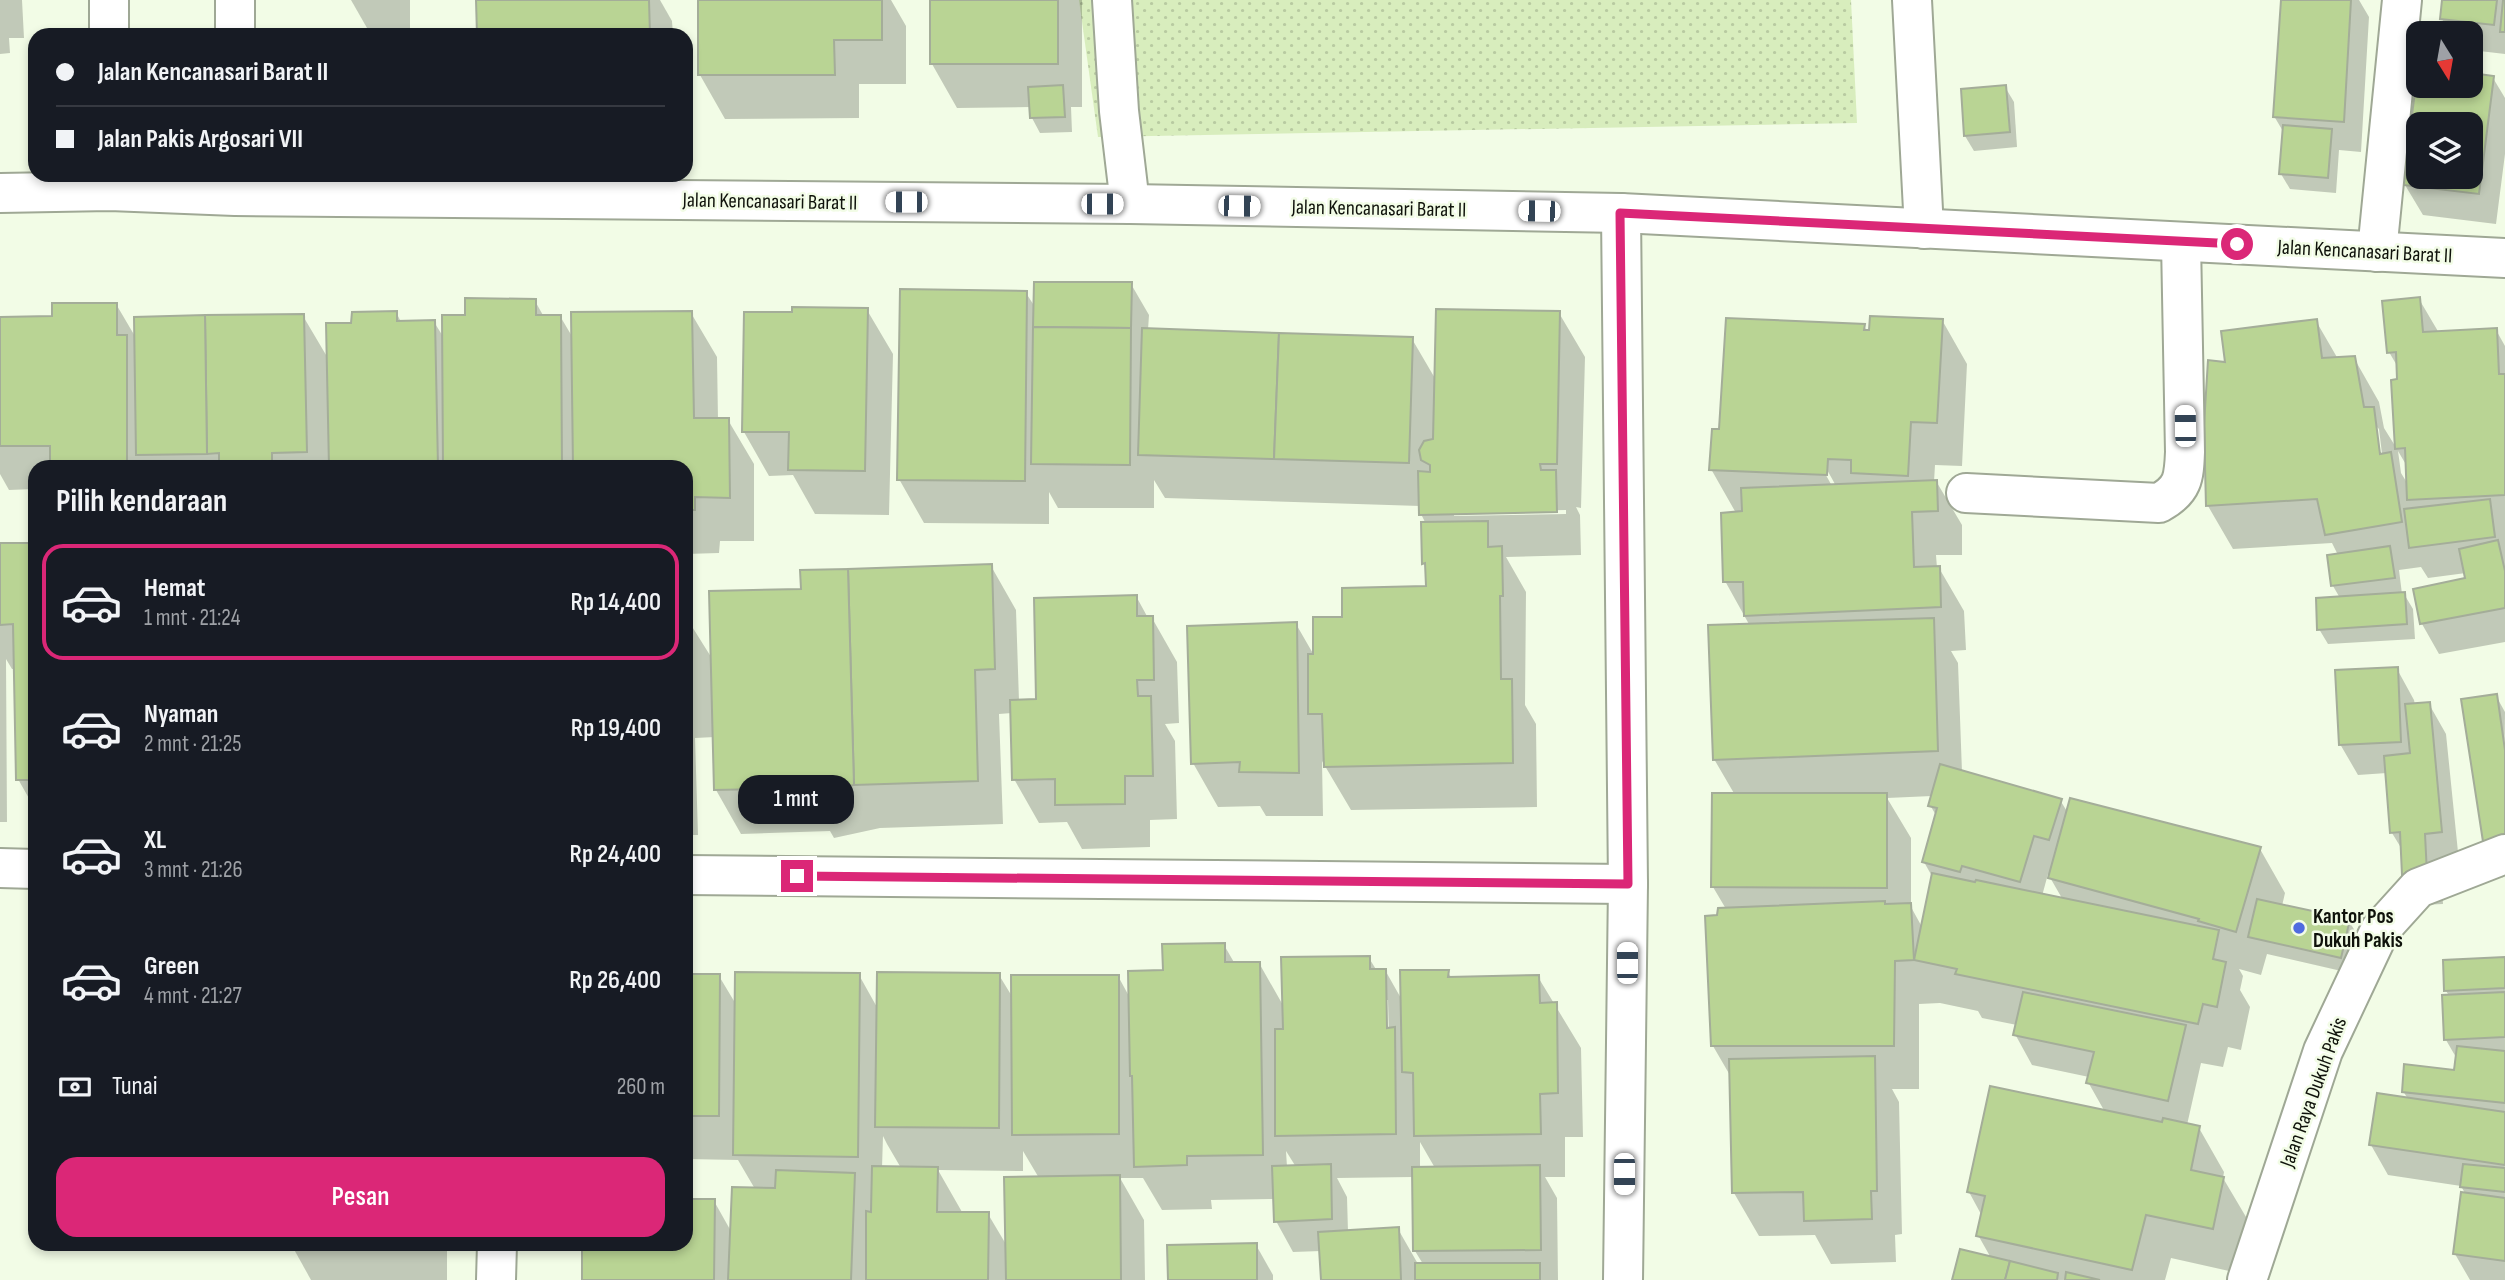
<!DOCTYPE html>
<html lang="id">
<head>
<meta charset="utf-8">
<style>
	:root { --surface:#171b24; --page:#242831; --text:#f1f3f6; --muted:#9ea1a6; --line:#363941; --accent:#db2777 }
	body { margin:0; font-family:"Sofia Sans Condensed",sans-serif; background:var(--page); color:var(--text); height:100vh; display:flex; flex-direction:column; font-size:26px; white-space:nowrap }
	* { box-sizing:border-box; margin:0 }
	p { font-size:23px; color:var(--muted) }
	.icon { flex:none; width:38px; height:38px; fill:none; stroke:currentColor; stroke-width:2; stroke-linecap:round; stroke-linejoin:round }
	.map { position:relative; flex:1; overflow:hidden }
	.panel { position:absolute; left:28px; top:460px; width:665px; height:791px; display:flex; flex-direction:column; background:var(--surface); border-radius:21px; box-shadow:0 4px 10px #0003 }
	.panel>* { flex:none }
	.top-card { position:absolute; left:28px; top:28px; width:665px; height:154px; border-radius:21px; box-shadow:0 4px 10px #0003; display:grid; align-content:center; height:154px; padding:0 28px; background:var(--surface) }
	.needle { width:46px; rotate:169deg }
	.tools { position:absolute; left:2406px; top:21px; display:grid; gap:14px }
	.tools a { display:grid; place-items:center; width:77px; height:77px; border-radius:14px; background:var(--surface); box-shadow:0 4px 10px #0003; font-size:35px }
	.end { position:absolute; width:32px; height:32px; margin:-16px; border:9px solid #db2777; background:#fff; box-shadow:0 0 0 4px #fff }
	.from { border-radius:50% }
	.bubble { position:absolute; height:49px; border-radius:21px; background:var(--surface); box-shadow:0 4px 10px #0003; font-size:23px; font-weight:600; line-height:49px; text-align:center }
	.car { position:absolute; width:21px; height:42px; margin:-21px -10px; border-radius:9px; box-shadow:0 0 5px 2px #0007; background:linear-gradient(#fff 24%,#345 0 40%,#fff 0 76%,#345 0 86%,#fff 0) }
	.top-card b { display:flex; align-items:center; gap:24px; height:66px; font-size:26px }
	.top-card b+b { border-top:2px solid var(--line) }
	.top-card i { width:18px; height:18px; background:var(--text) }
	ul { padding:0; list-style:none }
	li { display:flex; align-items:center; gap:21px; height:116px; margin:0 14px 10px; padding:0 14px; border:4px solid transparent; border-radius:21px }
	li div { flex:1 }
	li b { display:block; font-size:26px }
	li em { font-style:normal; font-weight:600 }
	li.active { border-color:var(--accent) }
	li>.icon { width:63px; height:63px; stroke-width:1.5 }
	h2 { padding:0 28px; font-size:32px; line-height:84px }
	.pay { display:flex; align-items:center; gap:18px; height:77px; padding:0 28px; font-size:26px }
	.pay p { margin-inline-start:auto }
	.cta { display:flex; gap:14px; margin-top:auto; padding:14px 28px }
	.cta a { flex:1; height:80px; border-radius:21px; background:var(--accent); color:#fff; font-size:28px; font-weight:600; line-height:80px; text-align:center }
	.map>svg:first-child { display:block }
</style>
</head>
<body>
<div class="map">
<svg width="2505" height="1280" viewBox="0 0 2505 1280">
	<defs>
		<pattern id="green-dots" width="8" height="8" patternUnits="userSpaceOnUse" patternTransform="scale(1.75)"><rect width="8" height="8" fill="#d8edbd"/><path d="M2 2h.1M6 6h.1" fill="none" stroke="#b8caa1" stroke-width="1.8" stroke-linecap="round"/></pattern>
	</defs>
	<rect width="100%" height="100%" fill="#f2fce6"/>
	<polygon fill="url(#green-dots)" points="1079,0 1851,0 1857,123 1098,137"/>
	<g fill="#0003" fill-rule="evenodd">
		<polygon points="0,0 22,0 24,38 9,38 10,53 0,54"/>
		<polygon points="351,0 410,0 410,28 367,28"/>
		<polygon points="478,0 660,0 672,21 673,35 479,35"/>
		<polygon points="700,0 891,0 906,26 906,84 859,84 859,118 725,119 700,75"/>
		<polygon points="932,0 1082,0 1082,107 1071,107 1072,132 1040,133 1032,118 1031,107 957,108 932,64"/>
		<polygon points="2282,0 2359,0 2369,17 2361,152 2339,150 2336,193 2290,189 2281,174 2284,133 2274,116"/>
		<polygon points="2444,0 2505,0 2505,54 2471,50 2471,33 2450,33 2442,19"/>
		<path d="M2471,75L2493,78L2505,98V154L2496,224L2423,215L2405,185L2418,81V86H2471ZM2418,124H2471V177H2418Z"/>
		<polygon points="2005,87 2014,102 2017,147 1974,151 1965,136"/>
		<path d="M1131,284L1149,315L1148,330L1412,339L1436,380L1559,313L1585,357L1581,508L1576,507L1580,515L1581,555L1506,557L1526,592L1525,705L1536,724L1537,807L1351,810L1322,761L1323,816H1266L1260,806L1218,807L1193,763L1296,624L1315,657L1344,619L1428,588L1427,570L1424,563L1426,524L1421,514L1420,506L1165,498L1154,480V508H1058L1049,492V524L924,523L899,479L1026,293L1035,307ZM1566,510V514L1454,516V512Z"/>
		<path d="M2419,299L2439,333L2496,330L2505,346V642L2439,654L2422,624L2467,580L2466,573L2428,578L2421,567L2399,570L2402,594H2404L2413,609L2415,639L2328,644L2319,629L2340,598L2333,586L2338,555L2332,543L2233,549L2208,506L2227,364L2316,321L2338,359L2354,358L2379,402L2384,428L2397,449L2393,381H2399V369L2389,352ZM2375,425L2379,429L2383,462L2380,463ZM2398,451L2408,468L2409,486L2401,473Z"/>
		<polygon points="535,301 544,317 560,316 573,338 691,313 717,357 718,420 728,420 754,464 754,541 720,541 719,553 686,554 686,467 35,467 35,489 9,490 0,474 0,319 54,318 116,304 136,338 303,316 329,360 353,325 396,312 401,322 434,322 444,338 467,317"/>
		<polygon points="867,310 893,354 889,515 815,514 793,475 769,476 744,432"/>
		<path d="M1942,320L1967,364L1962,466L1935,465L1934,482L1936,481L1962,525V555H1936L1937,568H1939L1964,611L1966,650L1951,651L1958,663L1962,772L2060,800L2068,813L2260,849L2285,893L2282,906L2349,921L2358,936L2350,973L2267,954L2261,975L2239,969L2243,976L2240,990L2250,1007L2241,1050L2228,1047L2223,1067L2201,1063L2187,1125L2199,1128L2224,1172L2223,1178L2249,1222L2238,1273L2171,1258L2165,1280H1954L1991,1258L1978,1235L1982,1216L1969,1192L2105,1112L2088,1082L2089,1077L2032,1065L2015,1034L2017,1025L1982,1018L1978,1011L1940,1003L1919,1004V1089H1892L1899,1102L1902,1234L1895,1235L1896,1262L1831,1264L1815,1235L1759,1236L1734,1193L1731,1077L1713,1046L1719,917L1726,909L1713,887L1735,795L1714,759L1750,626L1725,581L1736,513L1711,469L1721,431L1864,326L1867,331ZM1825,466L1836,486H1832L1822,468ZM1932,796L1930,805L1937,817L1924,862L1933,878L1922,927L1911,907V838L1887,798ZM2048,874L2063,900L2042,896Z"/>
		<polygon points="0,545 28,545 35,557 35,809 18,779 16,669 12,669 6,659 7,822 0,822"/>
		<polygon points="991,566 1016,610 1019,701 1038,701 1136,596 1148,618 1152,618 1177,662 1179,723 1165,724 1175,741 1177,819 1150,820 1150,847 1082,849 1067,822 1039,823 1014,779 1012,713 999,714 1003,824 880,828 834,838 830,831 741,834 716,790 715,737 695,738 698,835 686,835 686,617 713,660 803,590"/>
		<polygon points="2397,669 2414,700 2415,705 2429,704 2446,734 2459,862 2441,864 2443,904 2421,905 2404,874 2403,851 2392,833 2387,773 2358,775 2340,744"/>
		<polygon points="2496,696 2505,712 2503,878 2486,848"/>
		<path d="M1224,945L1235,964L1259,963L1284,1007L1369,958L1377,971L1385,970L1402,1000L1448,972L1452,979L1538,977L1581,1048L1583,1137H1565V1177H1545L1557,1198L1558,1280H1323L1321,1251L1293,1252L1276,1221L1275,1199L1211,1200L1212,1209L1162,1210L1143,1178H1120L1144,1220L1145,1280H584L686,1244V1187L694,1201H714L732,1233L755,1189L738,1160L686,1159V976H719L737,1006L859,975L878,1009L999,975L1013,998L1118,976L1130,998L1165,972ZM1385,1000H1388L1389,1037H1385ZM883,1136L887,1144L901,1168H882ZM1420,1142L1435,1168H1420ZM1023,1151L1039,1178L1007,1246L988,1214L962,1212L938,1170L1023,1171ZM1286,1151L1296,1167H1287ZM1414,1177L1415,1251L1423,1264H1418L1398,1229L1348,1232L1347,1197L1337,1178Z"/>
		<polygon points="2505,958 2505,1280 2470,1280 2455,1254 2466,1195 2461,1186 2388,1175 2371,1145 2408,1099 2403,1091 2456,1072 2457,1059 2446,1040 2450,997 2446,991"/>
		<polygon points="291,1244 447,1244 447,1280 311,1280"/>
		<polygon points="1256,1245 1273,1275 1273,1280 1170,1280"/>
	</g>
	<g fill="#b9d494" stroke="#a4ad99" stroke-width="2" fill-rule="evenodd">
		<polygon points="476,0 649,0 650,35 477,35"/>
		<polygon points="698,0 882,0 882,40 834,40 835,75 698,75"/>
		<rect x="930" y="0" width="128" height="64"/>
		<polygon points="2281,0 2351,0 2344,122 2273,117"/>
		<polygon points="2442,0 2497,0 2494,25 2440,19"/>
		<polygon points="2503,0 2505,0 2505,32 2500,32"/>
		<path d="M2418,68V86H2471V73L2494,76L2479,194L2403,185ZM2418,124H2471V177H2418Z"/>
		<polygon points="1063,85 1065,117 1030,118 1028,87"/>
		<polygon points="2006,85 2010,132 1964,136 1961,89"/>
		<polygon points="2283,125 2332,129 2328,178 2279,174"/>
		<polygon points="1034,282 1132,282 1131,328 1033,327"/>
		<polygon points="900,289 1027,291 1025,481 897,480"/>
		<polygon points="2420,297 2423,332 2497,328 2499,374 2505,374 2505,495 2407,500 2405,448 2395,449 2391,380 2397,379 2396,352 2387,353 2382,301"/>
		<polygon points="465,298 536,299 536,315 561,315 562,467 443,467 442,315 465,315"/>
		<polygon points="52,303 117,303 117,335 127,335 127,467 50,467 50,446 0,446 0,317 52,316"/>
		<polygon points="792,307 868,308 865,471 788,470 789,432 742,432 744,312 792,312"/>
		<polygon points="1436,309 1560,311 1557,464 1540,464 1541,470 1556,470 1557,512 1419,515 1418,471 1430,472 1430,465 1421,460 1419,450 1424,441 1433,439"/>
		<polygon points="397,311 397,321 435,320 438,467 329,467 326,323 351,323 352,312"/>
		<polygon points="692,311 694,418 729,418 730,498 695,497 695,510 686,510 686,467 573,467 571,312"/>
		<polygon points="304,314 307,452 272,453 272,467 219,467 219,453 207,454 205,315"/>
		<polygon points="205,315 207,454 136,455 134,317"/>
		<polygon points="1870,316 1943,319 1937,423 1911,422 1908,476 1851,473 1851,460 1828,459 1827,475 1709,470 1712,429 1719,429 1726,318 1865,324 1864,330 1869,330"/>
		<polygon points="2317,319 2322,358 2355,356 2364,407 2374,407 2380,454 2391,452 2402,522 2325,535 2317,499 2206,506 2204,425 2208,360 2225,362 2221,331"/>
		<polygon points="1033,327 1131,328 1130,465 1031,464"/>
		<polygon points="1142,328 1279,333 1274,459 1138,455"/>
		<polygon points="1279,333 1413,337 1409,463 1274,459"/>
		<polygon points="1937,480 1938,511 1912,512 1914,567 1940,566 1941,607 1744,616 1743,582 1723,582 1721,513 1742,511 1741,488"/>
		<polygon points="2490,499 2495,537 2409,548 2404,509"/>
		<polygon points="1488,521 1488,547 1502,546 1503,596 1500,596 1501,679 1512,679 1513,763 1324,767 1322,714 1308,714 1308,654 1313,654 1313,617 1342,617 1342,588 1426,586 1425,563 1422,564 1421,522"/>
		<polygon points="2498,540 2505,571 2505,608 2420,624 2413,589 2465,578 2459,549"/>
		<polygon points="0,543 29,543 30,603 35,603 35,780 16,780 13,624 0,625"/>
		<polygon points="2390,546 2395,578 2331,586 2327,555"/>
		<polygon points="992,564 995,669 975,670 978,781 854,785 848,569"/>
		<polygon points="848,569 854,785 807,795 807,788 714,790 709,591 801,589 800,570"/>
		<polygon points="2405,592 2407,624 2317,630 2316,598"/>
		<polygon points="1137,595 1137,616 1153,616 1154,680 1137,680 1138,696 1151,696 1153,776 1125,776 1125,804 1055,805 1055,779 1012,780 1010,700 1036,699 1034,598"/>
		<polygon points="686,615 688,615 690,693 686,693"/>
		<polygon points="1934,618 1938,751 1713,760 1708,625"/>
		<polygon points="1297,622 1299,773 1239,772 1240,762 1191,764 1187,626"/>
		<polygon points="2398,667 2401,742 2339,745 2335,670"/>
		<polygon points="2497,694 2505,750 2505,845 2484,848 2461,699"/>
		<polygon points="2430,702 2442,832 2425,834 2427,874 2402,875 2400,832 2390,833 2384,756 2410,753 2405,704"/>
		<polygon points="1940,764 2062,799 2049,840 2034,836 2020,882 1962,866 1960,872 1922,862 1937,808 1928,806"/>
		<polygon points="1712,793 1887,793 1887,888 1711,887"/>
		<polygon points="2070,798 2261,847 2236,932 2198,921 2199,919 2048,878"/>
		<polygon points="1932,873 1975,882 1976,880 2219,930 2213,959 2226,962 2217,1007 2203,1004 2198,1024 1955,974 1957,969 1914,960"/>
		<polygon points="2257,899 2350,919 2341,958 2248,937"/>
		<polygon points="1885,901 1885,904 1911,903 1914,960 1895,961 1894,1046 1711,1046 1705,916 1717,915 1718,908"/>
		<polygon points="1225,943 1225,962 1260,962 1263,1155 1187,1156 1187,1165 1134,1167 1132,1076 1130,1076 1128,971 1163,970 1162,944"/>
		<polygon points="1370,956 1370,969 1386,969 1387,1028 1395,1027 1396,1134 1275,1136 1275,1029 1283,1029 1281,957"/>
		<polygon points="2505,957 2505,988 2444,991 2443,960"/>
		<polygon points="1400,970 1449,970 1448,977 1539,975 1540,1003 1557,1002 1558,1093 1540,1094 1541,1134 1414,1136 1413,1073 1402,1072"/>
		<polygon points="735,972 860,973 858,1157 733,1155"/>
		<polygon points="877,972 1000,973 999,1128 875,1127"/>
		<polygon points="686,974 720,974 719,1116 686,1116"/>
		<polygon points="1011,975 1119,975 1119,1134 1012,1135"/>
		<polygon points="2023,992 2186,1025 2168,1101 2086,1083 2094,1052 2013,1035"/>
		<polygon points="2505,992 2505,1037 2444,1040 2442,995"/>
		<polygon points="2457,1046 2505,1051 2505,1103 2402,1092 2404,1064 2454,1070"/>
		<polygon points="1875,1056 1877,1191 1871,1191 1872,1219 1804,1221 1803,1192 1732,1193 1729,1059"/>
		<polygon points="1990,1086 2162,1122 2163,1118 2200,1126 2191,1170 2224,1177 2213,1229 2146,1215 2132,1270 1976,1236 1985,1196 1967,1192"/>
		<polygon points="2377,1093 2505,1112 2505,1165 2369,1145"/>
		<polygon points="1331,1164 1332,1219 1274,1222 1272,1166"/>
		<polygon points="2463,1164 2505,1168 2505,1192 2460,1187"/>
		<polygon points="1540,1165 1541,1250 1413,1251 1412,1167"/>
		<polygon points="872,1166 938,1167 937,1212 989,1212 988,1280 866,1280 866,1211 871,1212"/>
		<polygon points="776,1170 855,1173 851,1280 728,1280 732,1187 775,1188"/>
		<polygon points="1120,1175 1121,1280 1006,1280 1004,1177"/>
		<polygon points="2461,1192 2505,1198 2505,1261 2453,1254"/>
		<polygon points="686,1199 715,1199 714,1280 582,1280 582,1244 686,1244"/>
		<polygon points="1399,1227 1401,1280 1321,1280 1318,1232"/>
		<polygon points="1257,1243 1257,1280 1168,1280 1167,1245"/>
		<polygon points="289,1244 423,1244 423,1246"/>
		<polygon points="1960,1249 2010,1261 2005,1280 1952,1280"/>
		<polygon points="2010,1261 2058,1273 2057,1280 2005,1280"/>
		<rect x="1415" y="1263" width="125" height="17"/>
		<polygon points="2066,1272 2100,1280 2065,1280"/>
	</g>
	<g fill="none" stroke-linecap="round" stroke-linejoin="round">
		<g stroke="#9fa895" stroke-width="42">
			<g id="minor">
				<polyline points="109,0 109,35"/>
				<polyline points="1112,0 1119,111 1130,204"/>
				<polyline points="1912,0 1924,229"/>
				<polyline points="235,35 235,0"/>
				<polyline points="0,193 110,191 235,196 1130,204 1621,213 2505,258"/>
				<polyline points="1621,213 1628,884 1623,1280"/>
				<polyline points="2377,252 2402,0"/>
				<path d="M1966,493L2159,503C2183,490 2184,478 2185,452L2181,242"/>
				<polyline points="0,868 35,869"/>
				<polyline points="686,875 1628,884"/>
				<polyline points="496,1280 497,1244"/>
				<polyline points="2247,1280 2323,1051 2380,930 2418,888 2505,854"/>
			</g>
		</g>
		<use href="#minor" stroke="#fff" stroke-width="38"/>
	</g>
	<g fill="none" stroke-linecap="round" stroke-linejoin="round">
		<polyline stroke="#db2777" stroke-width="9" points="797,876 1628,884 1620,213 2237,244"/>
	</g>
	<circle fill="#506be0" stroke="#f2fce6" stroke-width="2.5" cx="2299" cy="928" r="7"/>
	<g text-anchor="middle" stroke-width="5" stroke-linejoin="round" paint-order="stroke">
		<g font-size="21" fill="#0f120b" stroke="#f2fce6">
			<text transform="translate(770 201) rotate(1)" y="7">Jalan Kencanasari Barat II</text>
			<text transform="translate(1379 208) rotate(1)" y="7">Jalan Kencanasari Barat II</text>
			<text transform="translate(2365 251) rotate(3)" y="7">Jalan Kencanasari Barat II</text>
			<text transform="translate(2313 1092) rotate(-70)" y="7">Jalan Raya Dukuh Pakis</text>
		</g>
		<g font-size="21" font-weight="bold" fill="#0f120b" stroke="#f2fce6" text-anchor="start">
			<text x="2313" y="923">Kantor Pos<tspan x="2313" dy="24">Dukuh Pakis</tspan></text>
		</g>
	</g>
</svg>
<div class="tools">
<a><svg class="needle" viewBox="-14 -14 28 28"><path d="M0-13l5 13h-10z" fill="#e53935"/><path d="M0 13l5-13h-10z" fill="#9ea1a6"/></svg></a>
<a><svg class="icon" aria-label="layers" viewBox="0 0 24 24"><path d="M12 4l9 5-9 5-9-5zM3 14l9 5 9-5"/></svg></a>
</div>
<i class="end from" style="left:2237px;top:244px"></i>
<i class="end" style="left:797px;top:876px"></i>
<div class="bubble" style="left:738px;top:775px;width:116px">1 mnt</div>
<i class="car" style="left:906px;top:202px;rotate:270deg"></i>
<i class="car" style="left:1102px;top:204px;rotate:90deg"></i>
<i class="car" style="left:1239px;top:206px;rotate:91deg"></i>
<i class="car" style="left:1539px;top:211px;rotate:271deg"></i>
<i class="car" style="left:2185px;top:426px;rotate:359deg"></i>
<i class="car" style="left:1627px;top:963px;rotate:0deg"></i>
<i class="car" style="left:1624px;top:1174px;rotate:180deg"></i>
<div class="top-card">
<b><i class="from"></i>Jalan Kencanasari Barat II</b>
<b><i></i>Jalan Pakis Argosari VII</b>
</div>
<section class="panel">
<h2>Pilih kendaraan</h2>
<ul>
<li class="active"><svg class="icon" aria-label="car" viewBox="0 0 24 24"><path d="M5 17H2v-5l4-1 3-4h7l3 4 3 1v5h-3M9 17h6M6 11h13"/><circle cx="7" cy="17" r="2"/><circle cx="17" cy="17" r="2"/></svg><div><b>Hemat</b><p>1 mnt · 21:24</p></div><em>Rp 14,400</em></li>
<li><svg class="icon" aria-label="car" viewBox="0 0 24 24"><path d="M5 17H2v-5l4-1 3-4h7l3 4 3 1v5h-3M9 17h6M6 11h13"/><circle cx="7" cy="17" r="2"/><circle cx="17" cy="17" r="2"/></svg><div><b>Nyaman</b><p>2 mnt · 21:25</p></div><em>Rp 19,400</em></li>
<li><svg class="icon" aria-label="car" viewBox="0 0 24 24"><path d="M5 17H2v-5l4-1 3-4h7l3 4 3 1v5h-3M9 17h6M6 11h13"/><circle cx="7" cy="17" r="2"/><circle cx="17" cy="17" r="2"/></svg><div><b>XL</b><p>3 mnt · 21:26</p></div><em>Rp 24,400</em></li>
<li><svg class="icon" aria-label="car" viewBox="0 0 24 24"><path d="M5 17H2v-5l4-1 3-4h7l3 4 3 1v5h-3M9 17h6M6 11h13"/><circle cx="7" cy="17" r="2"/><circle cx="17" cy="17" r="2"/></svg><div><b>Green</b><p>4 mnt · 21:27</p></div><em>Rp 26,400</em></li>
</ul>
<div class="pay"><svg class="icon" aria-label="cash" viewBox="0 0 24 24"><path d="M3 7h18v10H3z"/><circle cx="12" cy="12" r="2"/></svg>Tunai<p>260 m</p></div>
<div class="cta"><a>Pesan</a></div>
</section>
</div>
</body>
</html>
